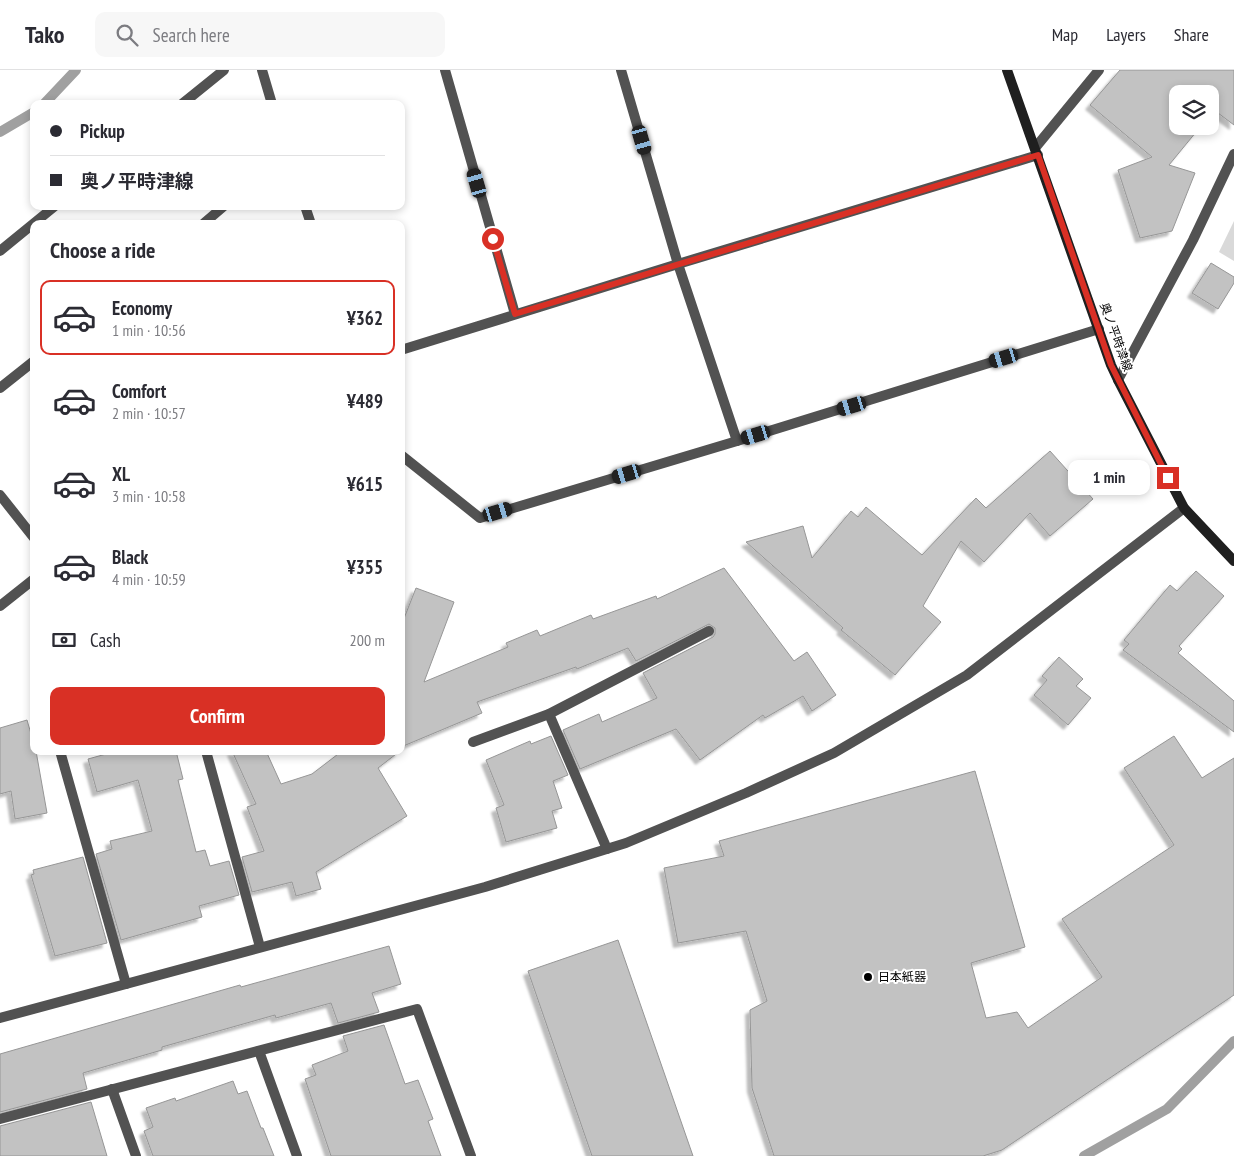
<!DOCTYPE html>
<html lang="en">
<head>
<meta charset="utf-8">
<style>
	:root { --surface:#fff; --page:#f7f7f7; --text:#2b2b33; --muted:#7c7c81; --line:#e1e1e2; --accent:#d93025 }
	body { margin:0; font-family:"PT Sans Narrow","Noto Sans JP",sans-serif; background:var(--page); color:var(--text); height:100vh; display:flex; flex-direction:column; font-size:19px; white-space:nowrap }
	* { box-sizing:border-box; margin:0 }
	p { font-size:16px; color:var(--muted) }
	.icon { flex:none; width:28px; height:28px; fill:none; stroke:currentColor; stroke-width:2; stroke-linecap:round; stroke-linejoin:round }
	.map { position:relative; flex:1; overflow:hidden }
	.details { position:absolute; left:30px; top:150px; width:375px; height:535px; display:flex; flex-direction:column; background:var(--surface); border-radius:10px; box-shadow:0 2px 8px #0003 }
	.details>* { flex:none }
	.guide { position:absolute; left:30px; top:30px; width:375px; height:110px; border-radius:10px; box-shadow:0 2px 8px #0003; display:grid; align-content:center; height:110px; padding:0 20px; background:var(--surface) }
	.controls { position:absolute; left:1169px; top:15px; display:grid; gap:10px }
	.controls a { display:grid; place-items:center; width:50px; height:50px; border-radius:10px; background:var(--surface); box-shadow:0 2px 8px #0003; font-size:25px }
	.end { position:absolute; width:22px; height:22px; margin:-11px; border:6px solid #d93025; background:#fff; box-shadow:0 0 0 2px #fff }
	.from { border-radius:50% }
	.bubble { position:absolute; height:35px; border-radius:10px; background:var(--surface); box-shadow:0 2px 8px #0003; font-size:16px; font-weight:600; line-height:35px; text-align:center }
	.car { position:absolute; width:15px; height:30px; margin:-15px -8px; border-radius:6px; box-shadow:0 0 4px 1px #0007; background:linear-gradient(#222 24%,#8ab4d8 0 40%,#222 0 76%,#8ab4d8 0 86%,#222 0) }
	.guide b { display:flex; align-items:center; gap:18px; height:48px; font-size:19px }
	.guide b+b { border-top:1px solid var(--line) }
	.guide i { width:12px; height:12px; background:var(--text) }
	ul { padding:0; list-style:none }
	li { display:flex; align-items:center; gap:15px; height:75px; margin:0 10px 8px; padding:0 10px; border:2px solid transparent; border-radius:10px }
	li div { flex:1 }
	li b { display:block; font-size:19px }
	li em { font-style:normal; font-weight:600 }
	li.current { border-color:var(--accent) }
	li>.icon { width:45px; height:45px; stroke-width:1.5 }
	h2 { padding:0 20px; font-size:22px; line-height:60px }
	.pay { display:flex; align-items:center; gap:12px; height:55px; padding:0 20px; font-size:19px }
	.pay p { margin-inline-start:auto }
	.button { display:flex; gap:10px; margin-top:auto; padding:10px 20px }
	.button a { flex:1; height:58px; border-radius:10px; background:var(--accent); color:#fff; font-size:20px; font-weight:600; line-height:58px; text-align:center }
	header { display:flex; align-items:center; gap:30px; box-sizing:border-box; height:70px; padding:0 25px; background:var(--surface); border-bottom:1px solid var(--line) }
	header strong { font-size:24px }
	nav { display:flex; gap:28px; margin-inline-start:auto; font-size:18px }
	.search { width:350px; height:45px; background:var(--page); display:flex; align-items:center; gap:12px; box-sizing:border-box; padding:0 18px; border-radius:10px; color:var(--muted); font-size:19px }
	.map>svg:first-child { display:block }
</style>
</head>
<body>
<header>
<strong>Tako</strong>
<div class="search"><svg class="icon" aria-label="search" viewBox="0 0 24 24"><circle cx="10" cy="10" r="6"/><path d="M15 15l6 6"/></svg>Search here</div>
<nav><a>Map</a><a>Layers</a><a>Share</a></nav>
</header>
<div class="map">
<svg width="1234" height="1086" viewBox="0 0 1234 1086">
	<defs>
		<filter id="shadow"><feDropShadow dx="-4.5" dy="4.5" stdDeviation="1" flood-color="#0004"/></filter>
	</defs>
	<rect width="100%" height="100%" fill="#fff"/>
	<polygon fill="#d9d9d9" points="1234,151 1234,191 1219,182"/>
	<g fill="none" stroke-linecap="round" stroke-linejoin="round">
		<g stroke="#a0a0a0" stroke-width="10">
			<polyline points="44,34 76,0"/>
			<polyline points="0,62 34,42"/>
			<polyline points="1084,1086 1167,1039 1234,971"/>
		</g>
	</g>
	<g fill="#c2c2c2" stroke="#969696" filter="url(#shadow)">
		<polygon points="1120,0 1234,0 1234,55 1214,40 1210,45 1210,24 1178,24 1178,56 1201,56 1169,95 1195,103 1172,161 1140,168 1118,100 1152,87 1090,35"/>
		<polygon points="1211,193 1234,207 1234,213 1218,239 1192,223"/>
		<polygon points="1050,381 1093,429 1050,466 1030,443 984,492 961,471 923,536 941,552 895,605 841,560 843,558 746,472 803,456 812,488 851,441 858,447 866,437 922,485 976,428 986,438"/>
		<polygon points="724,498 794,591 807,582 836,625 812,641 803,626 765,648 763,645 700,690 676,659 580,699 563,660 599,644 602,652 657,628 643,603 713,567 715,564 715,558 709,554 636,591 628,578 577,599 576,597 477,632 482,643 401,677 401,556 416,518 454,532 424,612 508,577 506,573 537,560 540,566 591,545 593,549 656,526 657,529"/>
		<polygon points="1196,501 1224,526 1179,576 1182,579 1178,583 1234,631 1234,662 1123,580 1129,574 1124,570 1170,515 1177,521"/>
		<polygon points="1059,587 1083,609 1076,616 1091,628 1068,655 1034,625 1047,610 1042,606"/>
		<polygon points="27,650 34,674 34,681 36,681 47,743 15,749 11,721 0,724 0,658"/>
		<polygon points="551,666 568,705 553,711 562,738 552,741 557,758 506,772 496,738 504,735 486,690 530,671 531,674"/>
		<polygon points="1174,666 1202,708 1234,688 1234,925 1002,1080 983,1086 774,1086 752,1018 750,940 767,931 746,861 678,873 664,798 724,786 719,771 975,701 1025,877 971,893 986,948 1017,942 1028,958 1102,907 1062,849 1174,775 1124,698"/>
		<polygon points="117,681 176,681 183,709 178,710 196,782 205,780 210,796 229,791 239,825 199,836 202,847 121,870 96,784 112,779 110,771 152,761 138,710 97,722 88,689"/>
		<polygon points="232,681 266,681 281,714 312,704 342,681 400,681 378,698 407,746 316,802 321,819 296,826 292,812 252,822 242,787 264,781 247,737 256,734"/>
		<polygon points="83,787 107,873 55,886 31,805 34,804 33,800"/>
		<polygon points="618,870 693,1086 592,1086 528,901"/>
		<polygon points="389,876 401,914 372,923 379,942 338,953 331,933 276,948 275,945 162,977 162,980 83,1003 87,1019 0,1042 0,984 240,915 241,917"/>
		<polygon points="384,955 405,1014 418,1010 433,1049 428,1051 441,1086 331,1086 305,1009 316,1005 312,995 348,981 343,966"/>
		<polygon points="233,1011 238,1024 247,1021 261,1058 263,1058 274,1086 153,1086 144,1061 153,1057 146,1038 175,1028 176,1031"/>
		<polygon points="91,1032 107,1086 0,1086 0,1056"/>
	</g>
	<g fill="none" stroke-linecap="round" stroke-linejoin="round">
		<g stroke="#525252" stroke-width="10">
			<polyline points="262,0 272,34"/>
			<polyline points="445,0 515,244"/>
			<polyline points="621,0 678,194 737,371"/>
			<polyline points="182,34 224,0"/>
			<polyline points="1035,78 1099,0"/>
			<polyline points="305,136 311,154"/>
			<polyline points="203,154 224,136"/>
			<polyline points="0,181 55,136"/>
			<polyline points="401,280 678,194 1038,85"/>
			<polyline points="1118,310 1193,170 1234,84"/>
			<polyline points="0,318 34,291"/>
			<polyline points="401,385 480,448 737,371 1099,259"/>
			<polyline points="0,425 34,468"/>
			<polyline points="0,536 34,509"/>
			<polyline points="549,644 607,779"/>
			<polyline points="473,672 549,644 709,561"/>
			<polyline points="60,681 126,914"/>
			<polyline points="206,681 260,877"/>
			<polyline points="259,981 297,1086"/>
			<polyline points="112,1019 136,1086"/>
			<polyline points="0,1049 417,939 471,1086"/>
		</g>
		<polyline stroke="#525252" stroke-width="10" points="0,948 485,817 626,773 746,723 834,683 967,605 1184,438"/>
		<polyline stroke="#1f1f1f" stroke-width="10" points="1007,0 1111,295 1118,310 1184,438 1234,491"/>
	</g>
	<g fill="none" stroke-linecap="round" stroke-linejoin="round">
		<polyline stroke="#d93025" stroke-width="6" points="493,169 515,244 1038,85 1111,295 1168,408"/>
	</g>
	<circle fill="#000" stroke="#fff" stroke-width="2" cx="868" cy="907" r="5"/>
	<g text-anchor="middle" stroke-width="4" stroke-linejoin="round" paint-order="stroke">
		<g font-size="12" fill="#000" stroke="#fff">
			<text transform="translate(1116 267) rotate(70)" y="4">奥ノ平時津線</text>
		</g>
		<g font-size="12" fill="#000" stroke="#fff" text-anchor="start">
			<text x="878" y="911">日本紙器</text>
		</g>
	</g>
</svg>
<div class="controls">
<a><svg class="icon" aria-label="layers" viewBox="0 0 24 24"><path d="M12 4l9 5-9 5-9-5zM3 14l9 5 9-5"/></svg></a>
</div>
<i class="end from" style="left:493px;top:169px"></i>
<i class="end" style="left:1168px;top:408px"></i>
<div class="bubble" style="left:1068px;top:390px;width:82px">1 min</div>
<i class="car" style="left:642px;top:70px;rotate:164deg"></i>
<i class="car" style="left:477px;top:113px;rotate:344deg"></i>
<i class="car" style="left:1004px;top:288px;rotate:253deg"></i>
<i class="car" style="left:852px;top:336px;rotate:253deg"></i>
<i class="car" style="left:756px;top:365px;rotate:253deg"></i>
<i class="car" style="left:627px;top:404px;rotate:253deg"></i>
<i class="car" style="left:498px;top:442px;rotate:73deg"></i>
<div class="guide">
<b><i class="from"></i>Pickup</b>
<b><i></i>奥ノ平時津線</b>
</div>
<section class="details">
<h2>Choose a ride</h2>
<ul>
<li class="current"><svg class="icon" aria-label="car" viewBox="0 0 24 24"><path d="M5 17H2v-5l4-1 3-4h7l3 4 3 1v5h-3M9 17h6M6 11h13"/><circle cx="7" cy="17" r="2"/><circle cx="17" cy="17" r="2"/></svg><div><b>Economy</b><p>1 min · 10:56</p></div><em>¥362</em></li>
<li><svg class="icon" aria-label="car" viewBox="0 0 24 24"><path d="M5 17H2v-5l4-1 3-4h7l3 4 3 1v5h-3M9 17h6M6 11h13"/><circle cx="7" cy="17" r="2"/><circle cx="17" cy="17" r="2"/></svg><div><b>Comfort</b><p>2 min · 10:57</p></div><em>¥489</em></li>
<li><svg class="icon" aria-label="car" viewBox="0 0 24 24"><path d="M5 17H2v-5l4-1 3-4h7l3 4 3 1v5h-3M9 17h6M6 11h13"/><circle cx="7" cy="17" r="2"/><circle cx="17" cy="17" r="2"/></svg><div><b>XL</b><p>3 min · 10:58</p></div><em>¥615</em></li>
<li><svg class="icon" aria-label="car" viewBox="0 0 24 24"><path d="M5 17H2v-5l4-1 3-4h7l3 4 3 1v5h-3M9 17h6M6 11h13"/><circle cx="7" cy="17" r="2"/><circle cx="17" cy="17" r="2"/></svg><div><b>Black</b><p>4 min · 10:59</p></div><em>¥355</em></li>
</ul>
<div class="pay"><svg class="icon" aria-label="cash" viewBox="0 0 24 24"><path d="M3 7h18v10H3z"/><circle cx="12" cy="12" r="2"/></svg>Cash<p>200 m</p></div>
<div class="button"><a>Confirm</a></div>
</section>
</div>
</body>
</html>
